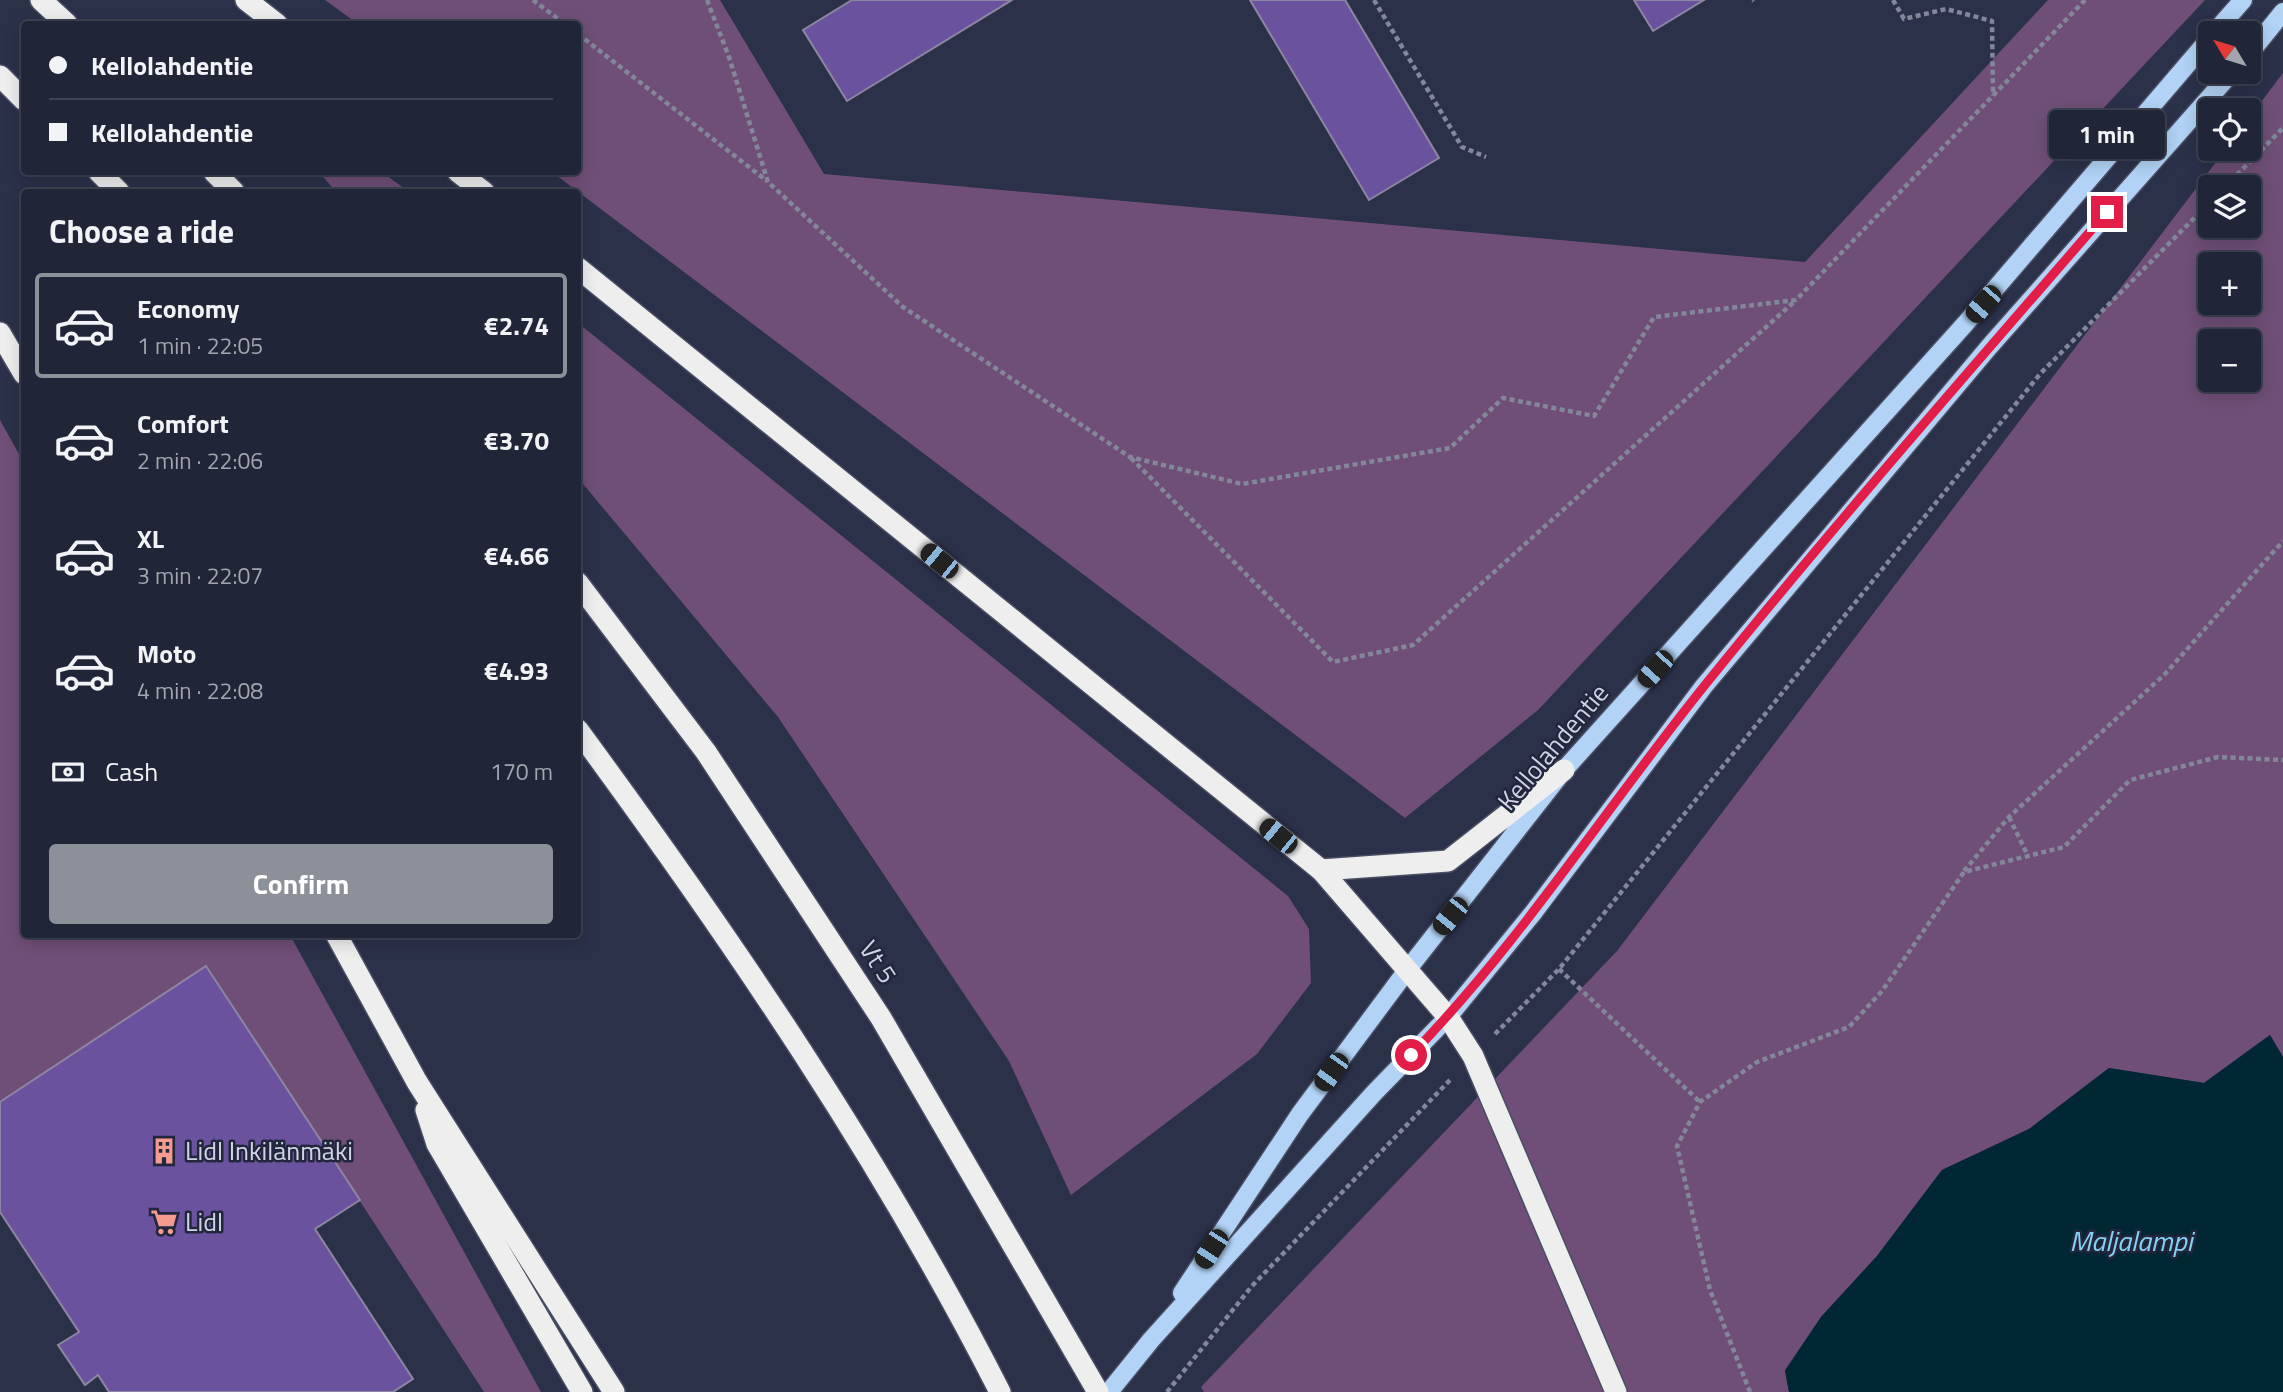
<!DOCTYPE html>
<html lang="en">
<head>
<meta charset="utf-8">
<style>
	:root { --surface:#202537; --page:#2d3142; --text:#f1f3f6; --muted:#a2a5ad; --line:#3d4252; --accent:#8c9099 }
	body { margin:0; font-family:"Titillium Web",sans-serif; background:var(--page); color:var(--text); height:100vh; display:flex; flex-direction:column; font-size:26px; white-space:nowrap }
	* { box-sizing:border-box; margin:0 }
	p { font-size:23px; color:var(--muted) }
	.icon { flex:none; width:38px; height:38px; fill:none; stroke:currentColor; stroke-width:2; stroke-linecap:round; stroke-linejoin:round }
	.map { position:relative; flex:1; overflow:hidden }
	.panel { position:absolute; left:21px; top:189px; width:560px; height:749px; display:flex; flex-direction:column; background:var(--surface); border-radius:7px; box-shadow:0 4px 18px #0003,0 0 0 2px var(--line) }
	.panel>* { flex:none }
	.hud { position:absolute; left:21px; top:21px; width:560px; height:154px; border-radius:7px; box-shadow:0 4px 18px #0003,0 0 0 2px var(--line); display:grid; align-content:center; height:154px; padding:0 28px; background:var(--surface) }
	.needle { width:46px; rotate:308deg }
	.fabs { position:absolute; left:2198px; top:21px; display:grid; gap:14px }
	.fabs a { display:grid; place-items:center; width:63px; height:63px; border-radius:7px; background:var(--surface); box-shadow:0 4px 18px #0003,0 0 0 2px var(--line); font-size:35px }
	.end { position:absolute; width:32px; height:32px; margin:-16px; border:9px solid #e11d48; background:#fff; box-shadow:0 0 0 4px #fff }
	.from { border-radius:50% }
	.bubble { position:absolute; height:49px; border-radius:7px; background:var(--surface); box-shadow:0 4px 18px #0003,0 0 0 2px var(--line); font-size:23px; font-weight:700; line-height:49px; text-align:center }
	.car { position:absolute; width:21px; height:42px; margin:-21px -10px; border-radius:9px; box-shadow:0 0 5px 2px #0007; background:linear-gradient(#222 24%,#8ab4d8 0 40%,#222 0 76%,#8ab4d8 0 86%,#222 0) }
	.hud b { display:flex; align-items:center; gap:24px; height:66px; font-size:26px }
	.hud b+b { border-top:2px solid var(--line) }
	.hud i { width:18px; height:18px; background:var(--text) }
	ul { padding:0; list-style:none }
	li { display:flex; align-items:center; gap:21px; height:105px; margin:0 14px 10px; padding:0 14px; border:4px solid transparent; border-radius:7px }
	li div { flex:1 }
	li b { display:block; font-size:26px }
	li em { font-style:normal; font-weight:700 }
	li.on { border-color:var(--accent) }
	li>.icon { width:63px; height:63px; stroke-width:1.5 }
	h2 { padding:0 28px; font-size:32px; line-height:84px }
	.pay { display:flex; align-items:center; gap:18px; height:77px; padding:0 28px; font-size:26px }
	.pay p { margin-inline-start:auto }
	.primary-button { display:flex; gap:14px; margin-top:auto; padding:14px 28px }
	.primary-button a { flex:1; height:80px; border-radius:7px; background:var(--accent); color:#fff; font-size:28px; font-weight:700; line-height:80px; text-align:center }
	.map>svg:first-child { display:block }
</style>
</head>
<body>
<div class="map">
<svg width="2283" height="1392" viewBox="0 0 2283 1392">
	<rect width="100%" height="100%" fill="#2b3149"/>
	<g fill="#6f4f77" fill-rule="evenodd">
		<polygon points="325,0 720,0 824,174 1805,262 2048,0 2205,0 1538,710 1405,818 552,172 578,172 578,24 358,24"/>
		<path d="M2283,73V1057L2270,1035L2204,1083L2109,1068L2029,1129L1942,1170L1877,1256L1821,1317L1785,1370L1789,1392H1204L1201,1387L1617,951L2226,149H2249V118ZM2210,187H2249V226H2210ZM2210,264H2249V303H2210ZM2210,341H2249V380H2210Z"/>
		<polygon points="319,172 382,172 409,192 336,192"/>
		<polygon points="578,323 1288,896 1309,929 1311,983 1257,1054 1071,1195 1009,1061 778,717 578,478"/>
		<polygon points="0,420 24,463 24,934 290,935 541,1392 484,1392 207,966 0,1104"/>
	</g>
	<polygon fill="#022734" points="2270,1035 2283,1057 2283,1392 1789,1392 1785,1371 1821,1317 1877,1256 1942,1170 2029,1129 2109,1068 2204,1083"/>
	<g fill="#6a529e" stroke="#8d86a3" stroke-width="2">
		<polygon points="852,0 1012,0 847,101 803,30"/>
		<polygon points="1250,0 1345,0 1439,158 1369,200"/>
		<polygon points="1634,0 1704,0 1653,31"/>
		<polygon points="206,966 360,1200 315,1229 413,1379 393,1392 109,1392 98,1375 85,1385 58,1345 79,1332 0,1212 0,1102"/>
	</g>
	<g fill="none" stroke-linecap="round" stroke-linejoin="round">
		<g stroke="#494e65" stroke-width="21">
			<g id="major">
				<polyline points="2214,33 2243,0"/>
				<polyline points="2249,54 2283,12"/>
				<polyline points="1182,1293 1300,1114 1408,969 1564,770 1965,324 2210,38"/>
				<polyline points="1109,1392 1151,1340 1374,1093 1448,1017 1533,913 1704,686 1989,347 2232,72"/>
			</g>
		</g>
		<g stroke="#494e65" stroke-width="24">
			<g id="highway">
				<polyline points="41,0 67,24"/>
				<polyline points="246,0 277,24"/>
				<polyline points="0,76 24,100"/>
				<polyline points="99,172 119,192"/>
				<polyline points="214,172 234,192"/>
				<polyline points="458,172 484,192"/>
				<polyline points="578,268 1321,870 1448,1017 1473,1056 1616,1392"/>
				<polyline points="0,333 24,374"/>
				<polyline points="578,583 706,752 881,1018 1098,1392"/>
				<path d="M578,730C733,941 881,1158 1000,1392"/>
				<polyline points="1321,870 1448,861 1564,770"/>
				<polyline points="336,934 417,1082 614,1392"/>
				<polyline points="426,1110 437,1144 582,1392"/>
			</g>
		</g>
		<g stroke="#82879a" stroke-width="4.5" stroke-dasharray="5 3.5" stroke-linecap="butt">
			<polyline points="533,0 565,24"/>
			<polyline points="707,0 729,57 768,182 903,307 1130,457 1242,484 1450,448 1503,398 1594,416 1654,317 1796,300 2085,0"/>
			<polyline points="1374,0 1462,147 1486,157"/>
			<polyline points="1753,0 1754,1"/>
			<polyline points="1893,0 1904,19 1946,9 1992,21 1993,96"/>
			<polyline points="578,34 767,181"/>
			<polyline points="2225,187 2283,128"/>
			<polyline points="1131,458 1333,662 1413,645 1795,301"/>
			<polyline points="2009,817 2028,856"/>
			<polyline points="1964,871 2009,817 2165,674 2283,541"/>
			<polyline points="1559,969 1700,1102"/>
			<polyline points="1495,1034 1559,969 2040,374 2210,202"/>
			<polyline points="1167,1392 1252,1286 1450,1080"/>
			<polyline points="1750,1392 1710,1290 1677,1146 1700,1102 1757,1062 1849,1027 1882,991 1964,872 2064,847 2130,780 2218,757 2283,760"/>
		</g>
		<use href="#major" stroke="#b2d3f6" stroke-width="18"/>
		<use href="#highway" stroke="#eee" stroke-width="21"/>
	</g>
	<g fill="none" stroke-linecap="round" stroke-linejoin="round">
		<path stroke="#e11d48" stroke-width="9" d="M1411,1055C1521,942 1606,808 1705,685C1835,524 1972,368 2107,212"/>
	</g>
	<defs>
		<g id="building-bare" transform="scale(2.1)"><path d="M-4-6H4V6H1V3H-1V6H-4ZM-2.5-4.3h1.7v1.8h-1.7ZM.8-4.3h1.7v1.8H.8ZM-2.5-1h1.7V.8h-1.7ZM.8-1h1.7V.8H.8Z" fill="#f59c90" stroke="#22273e" stroke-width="2.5" paint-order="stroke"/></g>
		<g id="supermarket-bare" transform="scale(2.1)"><path d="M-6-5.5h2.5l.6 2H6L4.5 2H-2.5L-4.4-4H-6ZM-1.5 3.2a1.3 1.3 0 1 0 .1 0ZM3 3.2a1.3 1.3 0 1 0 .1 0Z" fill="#f59c90" stroke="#22273e" stroke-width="2.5" paint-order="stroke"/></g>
	</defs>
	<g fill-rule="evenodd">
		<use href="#building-bare" x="164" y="1151"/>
		<use href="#supermarket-bare" x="164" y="1222"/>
	</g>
	<g text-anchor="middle" stroke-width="5" stroke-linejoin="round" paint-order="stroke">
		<g font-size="26" fill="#cfd3e3" stroke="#22273e">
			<text transform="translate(1553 747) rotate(-50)" y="9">Kellolahdentie</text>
			<text transform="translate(878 962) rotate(57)" y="9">Vt 5</text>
		</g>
		<g font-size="26" fill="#cfd3e3" stroke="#22273e" text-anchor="start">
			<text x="185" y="1160">Lidl Inkilänmäki</text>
			<text x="185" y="1231">Lidl</text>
		</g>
		<g font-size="28" font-style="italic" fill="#84d1f2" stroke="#22273e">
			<text x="2131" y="1251">Maljalampi</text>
		</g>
	</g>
</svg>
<div class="fabs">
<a><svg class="needle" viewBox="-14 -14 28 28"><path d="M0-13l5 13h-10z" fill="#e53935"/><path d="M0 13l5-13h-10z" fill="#a2a5ad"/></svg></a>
<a><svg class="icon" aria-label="locate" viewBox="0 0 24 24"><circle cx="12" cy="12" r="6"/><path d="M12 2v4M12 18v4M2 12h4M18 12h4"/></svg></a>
<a><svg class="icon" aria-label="layers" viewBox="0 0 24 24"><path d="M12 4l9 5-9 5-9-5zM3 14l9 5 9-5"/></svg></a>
<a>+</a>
<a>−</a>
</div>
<i class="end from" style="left:1411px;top:1055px"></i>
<i class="end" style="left:2107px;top:212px"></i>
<div class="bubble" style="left:2049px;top:110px;width:116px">1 min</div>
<i class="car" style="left:1983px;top:304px;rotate:221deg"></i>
<i class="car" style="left:939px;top:561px;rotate:309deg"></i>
<i class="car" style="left:1655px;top:669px;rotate:222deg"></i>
<i class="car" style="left:1278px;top:836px;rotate:309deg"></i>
<i class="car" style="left:1450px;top:916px;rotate:219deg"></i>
<i class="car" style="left:1331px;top:1072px;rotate:216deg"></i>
<i class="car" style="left:1211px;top:1249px;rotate:213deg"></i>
<div class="hud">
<b><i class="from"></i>Kellolahdentie</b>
<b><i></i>Kellolahdentie</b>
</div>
<section class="panel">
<h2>Choose a ride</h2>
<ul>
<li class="on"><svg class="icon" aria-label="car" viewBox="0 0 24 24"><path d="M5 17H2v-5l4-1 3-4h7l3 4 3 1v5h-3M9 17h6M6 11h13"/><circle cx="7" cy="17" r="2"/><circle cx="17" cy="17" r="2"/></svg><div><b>Economy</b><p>1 min · 22:05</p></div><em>€2.74</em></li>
<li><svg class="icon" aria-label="car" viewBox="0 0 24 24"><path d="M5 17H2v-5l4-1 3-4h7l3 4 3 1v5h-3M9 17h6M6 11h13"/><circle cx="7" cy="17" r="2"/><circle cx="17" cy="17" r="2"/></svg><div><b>Comfort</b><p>2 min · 22:06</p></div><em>€3.70</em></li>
<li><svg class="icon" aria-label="car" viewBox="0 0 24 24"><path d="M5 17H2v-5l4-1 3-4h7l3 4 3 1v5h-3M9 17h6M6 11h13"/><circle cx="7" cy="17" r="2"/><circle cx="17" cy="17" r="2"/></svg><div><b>XL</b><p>3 min · 22:07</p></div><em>€4.66</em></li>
<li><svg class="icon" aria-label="car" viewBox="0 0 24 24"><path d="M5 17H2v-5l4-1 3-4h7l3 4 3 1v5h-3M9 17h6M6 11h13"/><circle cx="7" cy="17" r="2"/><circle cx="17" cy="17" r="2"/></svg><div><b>Moto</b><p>4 min · 22:08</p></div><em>€4.93</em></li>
</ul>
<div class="pay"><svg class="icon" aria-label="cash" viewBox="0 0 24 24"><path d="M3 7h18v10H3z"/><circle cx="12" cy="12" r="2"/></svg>Cash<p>170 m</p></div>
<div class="primary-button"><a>Confirm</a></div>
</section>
</div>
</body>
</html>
